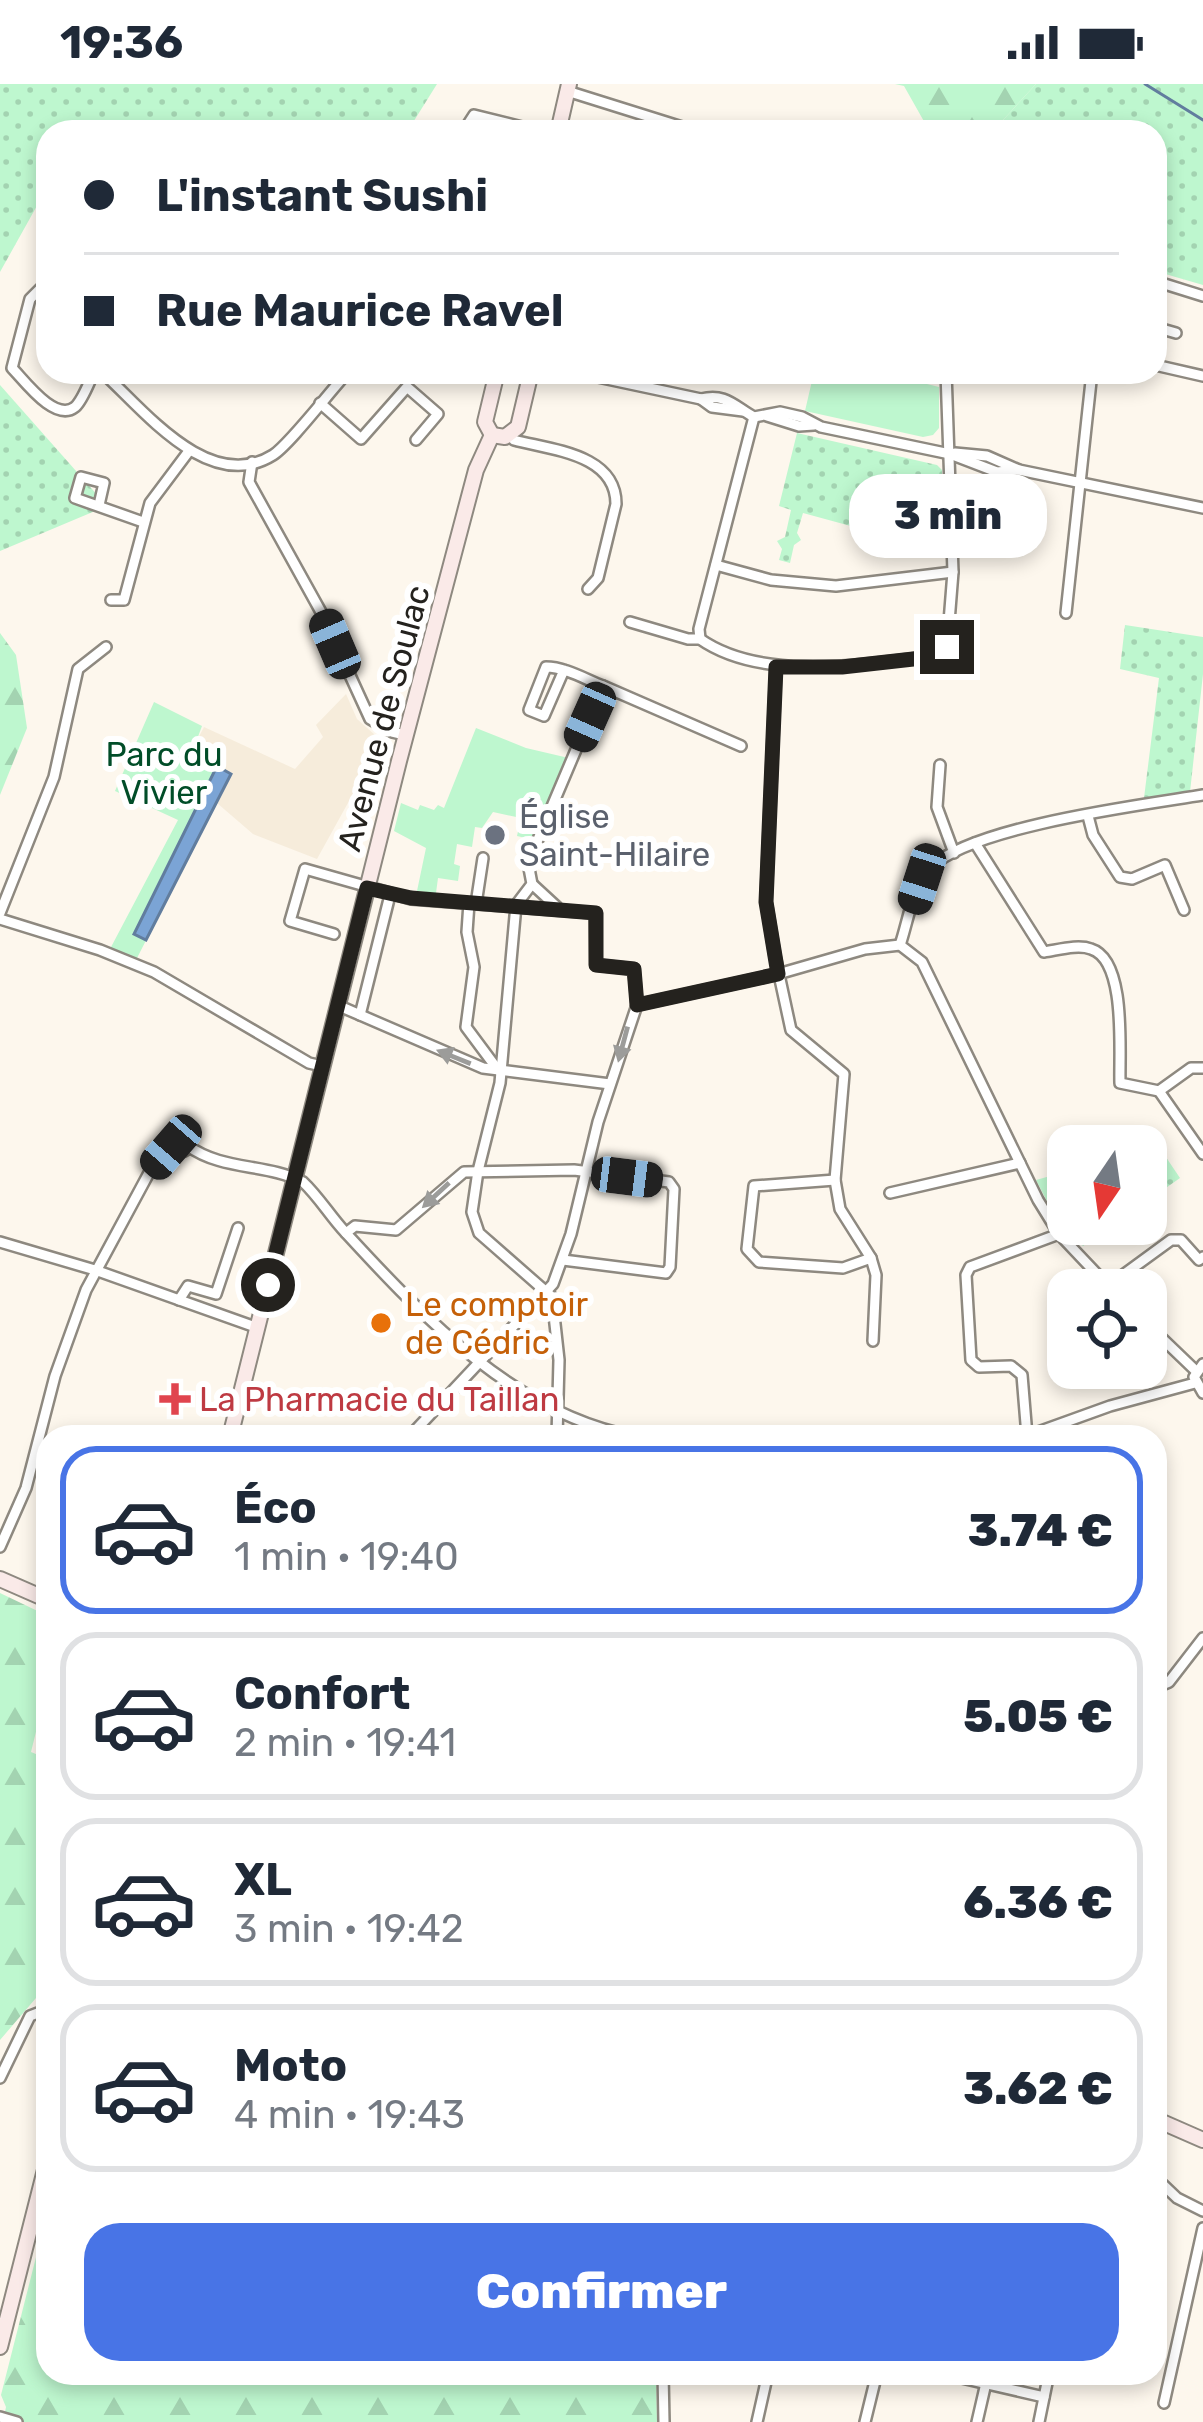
<!DOCTYPE html>
<html lang="fr">
<head>
<meta charset="utf-8">
<style>
	:root { --surface:#fff; --page:#f6f6f7; --text:#1f2937; --muted:#747a83; --line:#e0e1e3; --accent:#4874e6 }
	body { margin:0; font-family:Rubik,sans-serif; background:var(--page); color:var(--text); height:100vh; display:flex; flex-direction:column; font-size:45px; white-space:nowrap }
	* { box-sizing:border-box; margin:0 }
	p { font-size:39px; color:var(--muted) }
	.icon { flex:none; width:66px; height:66px; fill:none; stroke:currentColor; stroke-width:2; stroke-linecap:round; stroke-linejoin:round }
	.map { position:relative; flex:1; overflow:hidden }
	.panel { position:absolute; left:36px; top:1341px; width:1131px; height:960px; display:flex; flex-direction:column; background:var(--surface); border-radius:36px; box-shadow:0 6px 18px #0003 }
	.panel>* { flex:none }
	.banner { position:absolute; left:36px; top:36px; width:1131px; height:264px; border-radius:36px; box-shadow:0 6px 18px #0003; display:grid; align-content:center; height:264px; padding:0 48px; background:var(--surface) }
	.needle { width:78px; rotate:193deg }
	.controls { position:absolute; left:1047px; top:1041px; display:grid; gap:24px }
	.controls a { display:grid; place-items:center; width:120px; height:120px; border-radius:24px; background:var(--surface); box-shadow:0 6px 18px #0003; font-size:60px }
	.end { position:absolute; width:54px; height:54px; margin:-27px; border:15px solid #24221e; background:#fff; box-shadow:0 0 0 6px #fff }
	.from { border-radius:50% }
	.bubble { position:absolute; height:84px; border-radius:36px; background:var(--surface); box-shadow:0 6px 18px #0003; font-size:39px; font-weight:800; line-height:84px; text-align:center }
	.car { position:absolute; width:36px; height:72px; margin:-36px -18px; border-radius:15px; box-shadow:0 0 9px 3px #0007; background:linear-gradient(#222 24%,#8ab4d8 0 40%,#222 0 76%,#8ab4d8 0 86%,#222 0) }
	.banner b { display:flex; align-items:center; gap:42px; height:114px; font-size:45px }
	.banner b+b { border-top:3px solid var(--line) }
	.banner i { width:30px; height:30px; background:var(--text) }
	ul { padding:21px 0 0; list-style:none }
	li { display:flex; align-items:center; gap:36px; height:168px; margin:0 24px 18px; padding:0 24px; border:6px solid var(--line); border-radius:36px }
	li div { flex:1 }
	li b { display:block; font-size:45px }
	li em { font-style:normal; font-weight:800 }
	li.current { border-color:var(--accent) }
	li>.icon { width:108px; height:108px; stroke-width:1.5 }
	.button { display:flex; gap:24px; margin-top:auto; padding:24px 48px }
	.button a { flex:1; height:138px; border-radius:36px; background:var(--accent); color:#fff; font-size:48px; font-weight:800; line-height:138px; text-align:center }
	.status { display:flex; justify-content:space-between; align-items:center; height:84px; padding:0 60px; background:var(--surface); direction:ltr }
	.status svg { height:33px; fill:currentColor }
	.map>svg:first-child { display:block }
</style>
</head>
<body>
<div class="status"><b>19:36</b><svg viewBox="0 0 49 12"><path d="M0 12V9h3v3zM5 12V6h3v6zM10 12V3h3v9zM15 12V0h3v12zM26 1h20v11H26zM47 4h2v5h-2z"/></svg></div>
<div class="map">
<svg width="1203" height="2338" viewBox="0 0 1203 2338">
	<defs>
		<pattern id="grass-dots" width="8" height="8" patternUnits="userSpaceOnUse" patternTransform="scale(3)"><rect width="8" height="8" fill="#bef7cf"/><path d="M2 2h.1M6 6h.1" fill="none" stroke="#a3d3b1" stroke-width="1.8" stroke-linecap="round"/></pattern>
		<pattern id="forest-firs" width="22" height="20" patternUnits="userSpaceOnUse" patternTransform="scale(3)"><rect width="22" height="20" fill="#bef7cf"/><path d="M5 1l3.5 6h-7zM16 11l3.5 6h-7z" fill="#a3d3b1"/></pattern>
	</defs>
	<rect width="100%" height="100%" fill="#fdf7ed"/>
	<polygon fill="#f6ecdb" points="346,610 357,635 375,651 354,708 317,775 253,750 217,719 232,690 198,671 195,660 204,643 295,685 323,653 316,641"/>
	<g fill="url(#grass-dots)">
		<polygon points="0,0 437,0 407,48 48,48 48,102 0,188"/>
		<polygon points="1036,0 1203,0 1203,201 1155,187 1155,48 992,48"/>
		<polygon points="0,301 107,422 0,467"/>
		<polygon points="797,349 937,381 942,386 943,434 858,444 803,429 797,449 801,456 794,461 790,479 779,476 782,465 777,457 785,453 791,426 779,422"/>
		<polygon points="1125,541 1203,553 1203,590 1190,708 1144,714 1159,594 1120,585"/>
		<polygon points="1147,1045 1180,1094 1146,1118 1146,1062 1123,1062"/>
		<polygon points="1068,1087 1068,1140 1114,1140 1083,1162 1052,1127 1036,1096"/>
	</g>
	<g fill="url(#forest-firs)">
		<polygon points="895,0 1036,0 992,48 930,48 904,2"/>
		<polygon points="0,549 16,571 27,644 0,711"/>
		<polygon points="0,1509 48,1532 48,1599 31,1668 48,1675 48,1900 0,1956"/>
		<polygon points="48,2126 48,2289 656,2289 657,2338 3,2338 6,2323 1,2311"/>
	</g>
	<g fill="#bef7cf">
		<polygon points="814,288 879,288 939,303 939,344 933,351 923,353 805,327"/>
		<polygon points="154,618 202,642 193,666 197,672 231,690 136,876 110,865 178,736 115,707"/>
		<polygon points="476,644 526,664 573,675 534,756 517,752 521,734 493,728 482,744 475,743 472,763 457,760 454,780 460,782 458,797 438,794 436,809 417,807 426,764 394,747 401,719 418,726 420,721 434,726 438,721 444,724"/>
	</g>
	<polygon fill="#7ba4d5" stroke="#617d9e" stroke-width="3" points="217,682 231,690 146,856 134,850"/>
	<g fill="none" stroke-linecap="round" stroke-linejoin="round">
		<polyline stroke="#617d9e" stroke-width="3" points="1145,0 1203,36"/>
		<g stroke="#8e8980" stroke-width="14">
			<g id="minor">
				<polyline points="567,7 698,48"/>
				<polyline points="463,48 474,31 542,48"/>
				<polyline points="1155,197 1203,212"/>
				<path d="M48,205L41,204L30,215L12,284C24,296 55,339 75,323C83,316 89,298 94,288"/>
				<polyline points="1155,243 1176,249"/>
				<polyline points="1155,281 1203,292"/>
				<path d="M102,288C143,325 209,411 273,371C290,360 331,306 348,288"/>
				<path d="M574,288L701,315C726,309 734,322 754,333L780,328L802,333L821,343L950,370L997,388L1019,386"/>
				<polyline points="701,315 712,323 743,327"/>
				<polyline points="320,319 361,355 407,303 438,330 416,356"/>
				<polyline points="767,332 799,342 814,341"/>
				<path d="M510,352L514,356C552,366 616,370 616,420L598,494L588,505"/>
				<polyline points="955,369 987,372 1019,386 1203,424"/>
				<polyline points="252,378 249,398 321,528 370,635 392,648 405,651"/>
				<polyline points="99,421 104,399 81,393 75,414 143,438"/>
				<polyline points="716,481 771,496 836,502 953,488"/>
				<polyline points="111,516 124,516 150,419 189,367"/>
				<polyline points="1066,529 1092,288"/>
				<path d="M630,538L688,555H700C763,599 868,580 940,571L947,563L953,488L946,288"/>
				<polyline points="700,555 699,545 754,333"/>
				<polyline points="776,583 766,817 775,872 791,946 844,990 835,1096 840,1125 871,1174 876,1191 873,1257"/>
				<path d="M564,586L544,632L529,626L546,583C565,583 585,595 603,602"/>
				<polyline points="940,681 937,723 954,769"/>
				<polyline points="1088,732 1093,751 1120,793 1132,795 1165,781 1184,826"/>
				<path d="M975,759L1044,868C1058,866 1078,860 1091,865C1127,876 1119,968 1120,999L1159,1007"/>
				<polyline points="532,800 557,823"/>
				<polyline points="469,819 467,848 474,883 466,943 498,986"/>
				<polyline points="476,820 483,774"/>
				<polyline points="0,829 54,693 78,585 106,563"/>
				<polyline points="0,835 100,866 154,888 309,979 322,982"/>
				<polyline points="334,850 290,837 305,785 411,815 595,829 596,881 634,885 637,921 598,1038 571,1150 553,1200 409,1353"/>
				<path d="M900,861C908,838 913,800 931,783C974,742 1142,721 1203,711"/>
				<polyline points="337,921 483,984 610,1000"/>
				<polyline points="637,921 778,890 865,865 900,861 922,878 1038,1116 1059,1150 1112,1206"/>
				<polyline points="360,931 390,811"/>
				<polyline points="1159,1007 1203,1070"/>
				<polyline points="1159,1007 1191,984 1203,984"/>
				<circle cx="180" cy="1058" r="10"/>
				<path d="M188,1062C223,1087 266,1079 303,1098C319,1113 330,1132 345,1148C424,1234 517,1332 637,1353"/>
				<polyline points="835,1096 754,1102 747,1165 759,1178 843,1184 871,1174"/>
				<polyline points="890,1109 1020,1079"/>
				<polyline points="346,1149 355,1142 396,1146 464,1088 574,1086 669,1098 674,1105 670,1183 666,1189 563,1176"/>
				<polyline points="0,1158 95,1186 258,1244"/>
				<polyline points="1108,1202 1171,1156 1181,1156 1199,1176 1203,1173"/>
				<polyline points="179,1216 188,1202 216,1210 238,1144"/>
				<polyline points="1146,1239 1196,1287"/>
				<polyline points="1203,1280 1194,1293 1203,1309"/>
				<polyline points="1027,1352 1022,1291 1011,1282 979,1283 971,1276 966,1191 970,1183 1059,1150"/>
				<polyline points="557,1353 559,1276 552,1213 479,1149 472,1128 478,1087 500,999 516,821 532,800 528,779 603,602 741,662"/>
				<polyline points="1024,1353 1110,1322 1195,1299"/>
				<polyline points="0,1463 26,1404 55,1292 86,1206 150,1087 171,1063"/>
				<polyline points="1155,1604 1169,1598 1203,1554"/>
				<polyline points="0,1994 30,1932 48,1925"/>
				<polyline points="1155,2093 1177,2114 1203,2127"/>
				<polyline points="663,2289 664,2338"/>
				<polyline points="940,2289 1044,2313"/>
				<polyline points="1164,2319 1203,2144"/>
				<polyline points="0,2333 17,2338"/>
				<polyline points="757,2338 768,2289"/>
				<polyline points="865,2338 877,2289"/>
				<polyline points="977,2338 986,2299"/>
				<polyline points="1039,2338 1049,2289"/>
			</g>
		</g>
		<g stroke="#8e8980" stroke-width="18">
			<g id="secondary">
				<polyline points="558,48 569,0"/>
				<polyline points="492,351 505,353 518,343 531,288"/>
				<polyline points="492,351 485,338 497,288"/>
				<polyline points="230,1353 399,677 476,386 492,351"/>
				<polyline points="0,1495 48,1516"/>
				<polyline points="48,1909 48,1922"/>
				<polyline points="1155,2035 1203,2056"/>
				<polyline points="0,2263 48,2074"/>
			</g>
		</g>
		<use href="#minor" stroke="#fff" stroke-width="9"/>
		<use href="#secondary" stroke="#faeae8" stroke-width="14"/>
	</g>
	<defs><path id="oneway-solid" d="M-6-.8H1V-3.2L6.5 0L1 3.2V.8H-6Z" transform="scale(3)"/></defs>
	<g fill="#9c9c9a">
		<use href="#oneway-solid" transform="translate(623 960) rotate(105)"/>
		<use href="#oneway-solid" transform="translate(454 973) rotate(-158)"/>
		<use href="#oneway-solid" transform="translate(436 1111) rotate(137)"/>
	</g>
	<g fill="none" stroke-linecap="round" stroke-linejoin="round">
		<polyline stroke="#24221e" stroke-width="15" points="268,1201 367,804 411,814 596,829 596,881 634,885 637,921 778,890 766,818 776,583 842,583 940,572 947,563"/>
	</g>
	<circle fill="#6b7280" stroke="#fff" stroke-width="4.5" cx="495" cy="751" r="12"/>
	<circle fill="#e8710a" stroke="#fff" stroke-width="4.5" cx="381" cy="1239" r="12"/>
	<path fill="#e0444e" stroke="#fff" stroke-width="4.5" d="M169 1297h12v12h12v12h-12v12h-12v-12h-12v-12h12z"/>
	<g text-anchor="middle" stroke-width="12" stroke-linejoin="round" paint-order="stroke">
		<g font-size="33" fill="#24221e" stroke="#fff">
			<text transform="translate(383 634) rotate(-75)" y="12">Avenue de Soulac</text>
		</g>
		<g font-size="33" fill="#014d28" stroke="#fff">
			<text x="164" y="682">Parc du<tspan x="164" dy="38">Vivier</tspan></text>
		</g>
		<g font-size="33" fill="#5b616d" stroke="#fff" text-anchor="start">
			<text x="519" y="744">Église<tspan x="519" dy="38">Saint-Hilaire</tspan></text>
		</g>
		<g font-size="33" fill="#c56008" stroke="#fff" text-anchor="start">
			<text x="405" y="1232">Le comptoir<tspan x="405" dy="38">de Cédric</tspan></text>
		</g>
		<g font-size="33" fill="#be3a42" stroke="#fff" text-anchor="start">
			<text x="199" y="1327">La Pharmacie du Taillan</text>
		</g>
	</g>
</svg>
<div class="controls">
<a><svg class="needle" viewBox="-14 -14 28 28"><path d="M0-13l5 13h-10z" fill="#e53935"/><path d="M0 13l5-13h-10z" fill="#747a83"/></svg></a>
<a><svg class="icon" aria-label="locate" viewBox="0 0 24 24"><circle cx="12" cy="12" r="6"/><path d="M12 2v4M12 18v4M2 12h4M18 12h4"/></svg></a>
</div>
<i class="end from" style="left:268px;top:1201px"></i>
<i class="end" style="left:947px;top:563px"></i>
<div class="bubble" style="left:849px;top:390px;width:198px">3 min</div>
<i class="car" style="left:335px;top:560px;rotate:337deg"></i>
<i class="car" style="left:590px;top:633px;rotate:204deg"></i>
<i class="car" style="left:922px;top:795px;rotate:198deg"></i>
<i class="car" style="left:171px;top:1063px;rotate:221deg"></i>
<i class="car" style="left:627px;top:1093px;rotate:97deg"></i>
<div class="banner">
<b><i class="from"></i>L'instant Sushi</b>
<b><i></i>Rue Maurice Ravel</b>
</div>
<section class="panel">
<ul>
<li class="current"><svg class="icon" aria-label="car" viewBox="0 0 24 24"><path d="M5 17H2v-5l4-1 3-4h7l3 4 3 1v5h-3M9 17h6M6 11h13"/><circle cx="7" cy="17" r="2"/><circle cx="17" cy="17" r="2"/></svg><div><b>Éco</b><p>1 min · 19:40</p></div><em>3.74 €</em></li>
<li><svg class="icon" aria-label="car" viewBox="0 0 24 24"><path d="M5 17H2v-5l4-1 3-4h7l3 4 3 1v5h-3M9 17h6M6 11h13"/><circle cx="7" cy="17" r="2"/><circle cx="17" cy="17" r="2"/></svg><div><b>Confort</b><p>2 min · 19:41</p></div><em>5.05 €</em></li>
<li><svg class="icon" aria-label="car" viewBox="0 0 24 24"><path d="M5 17H2v-5l4-1 3-4h7l3 4 3 1v5h-3M9 17h6M6 11h13"/><circle cx="7" cy="17" r="2"/><circle cx="17" cy="17" r="2"/></svg><div><b>XL</b><p>3 min · 19:42</p></div><em>6.36 €</em></li>
<li><svg class="icon" aria-label="car" viewBox="0 0 24 24"><path d="M5 17H2v-5l4-1 3-4h7l3 4 3 1v5h-3M9 17h6M6 11h13"/><circle cx="7" cy="17" r="2"/><circle cx="17" cy="17" r="2"/></svg><div><b>Moto</b><p>4 min · 19:43</p></div><em>3.62 €</em></li>
</ul>
<div class="button"><a>Confirmer</a></div>
</section>
</div>
</body>
</html>
